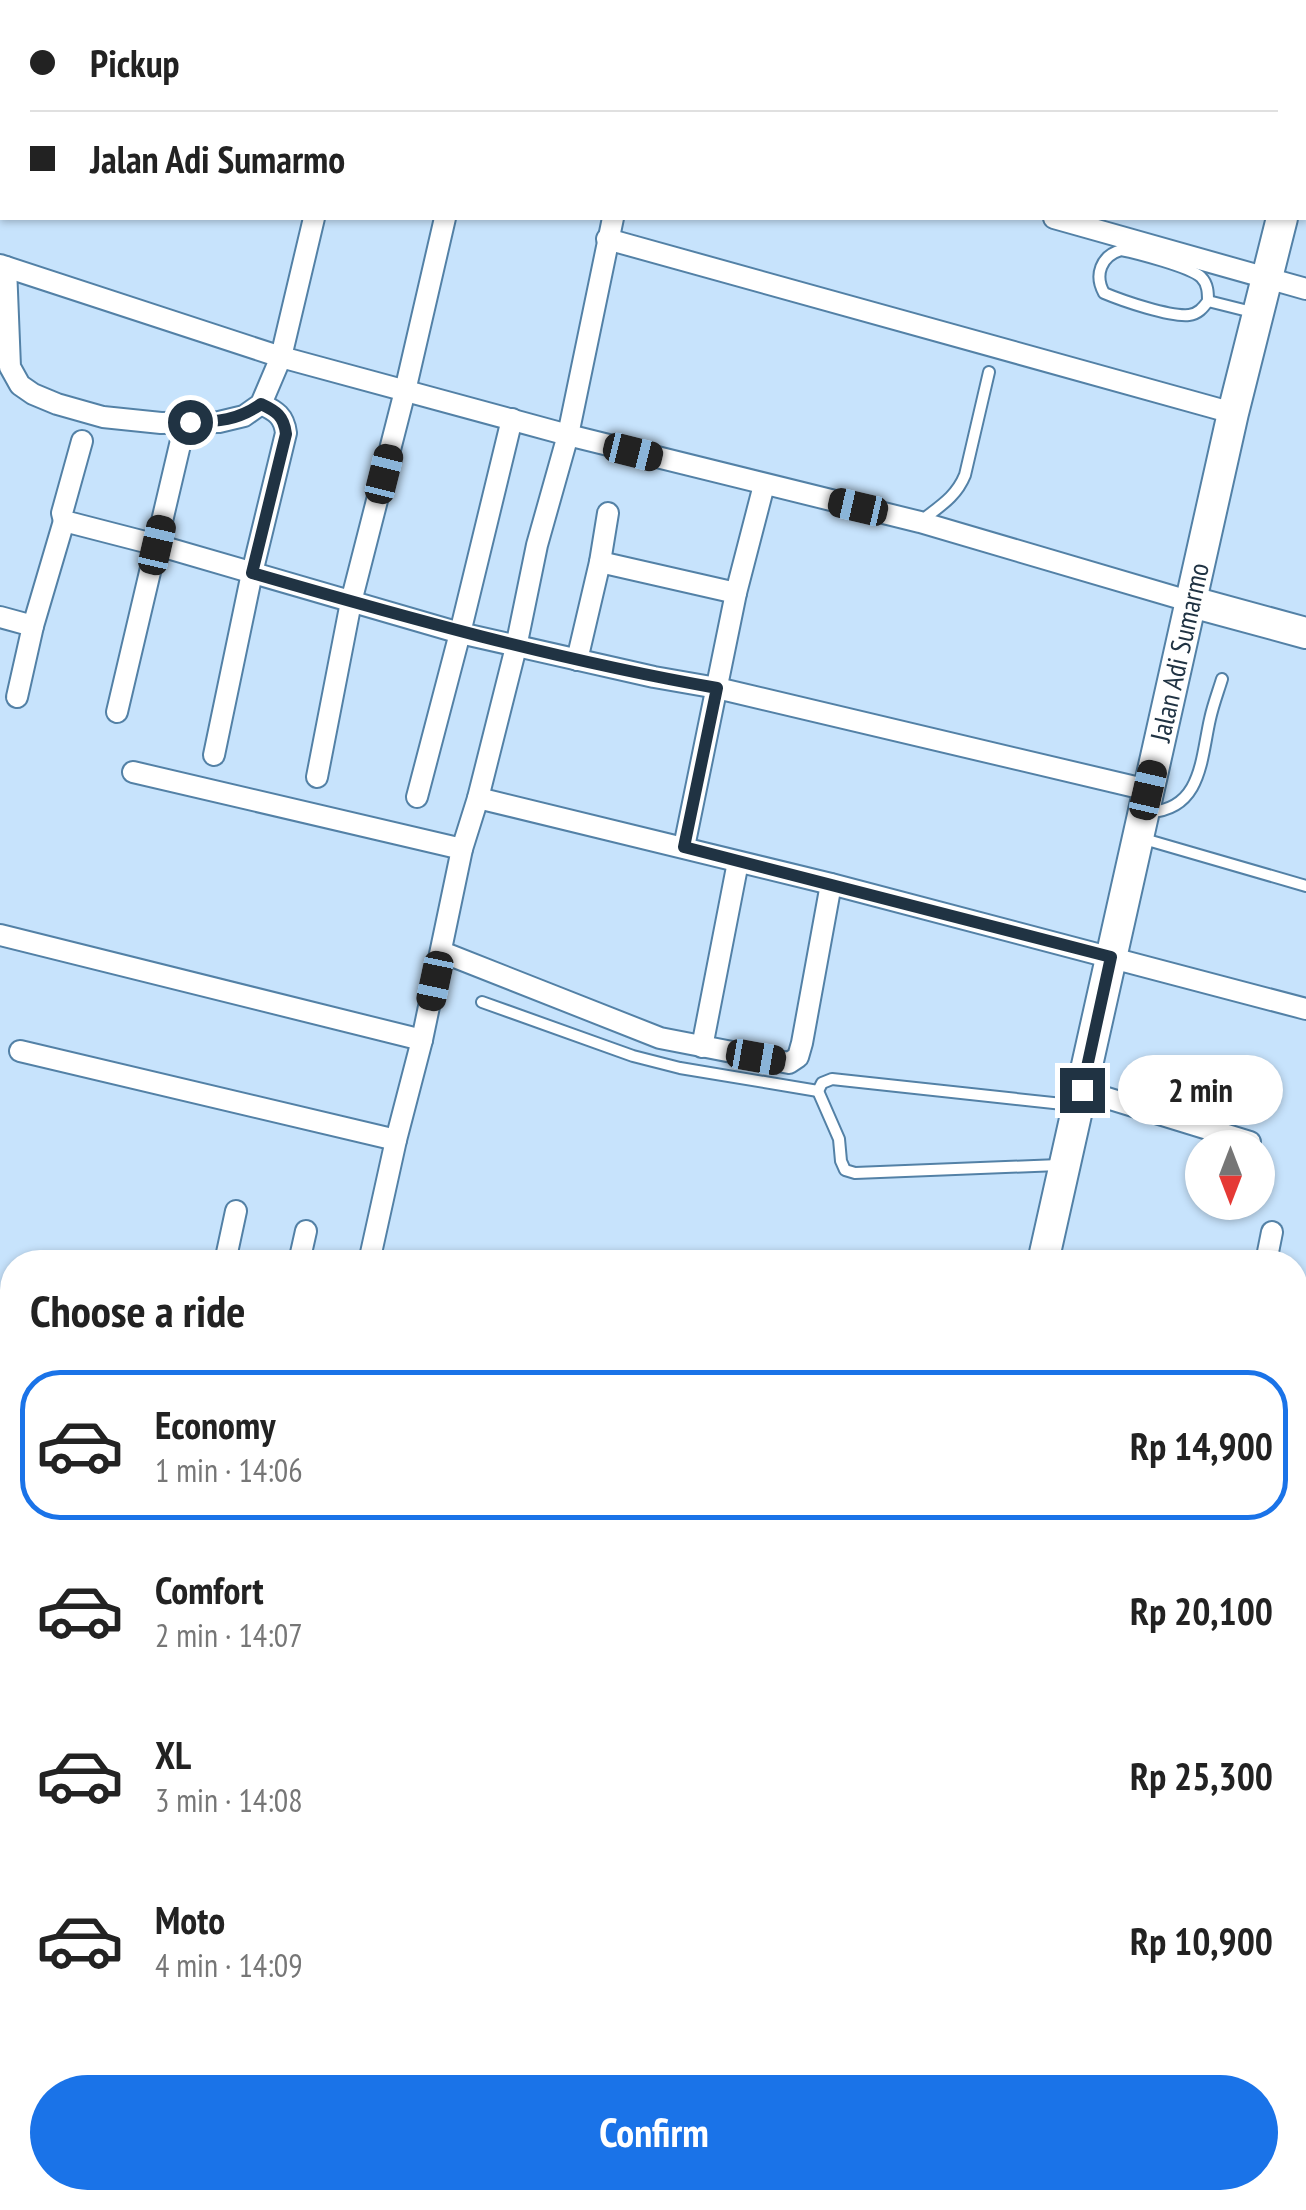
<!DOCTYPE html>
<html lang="en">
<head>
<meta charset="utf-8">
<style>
	:root { --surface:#fff; --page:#f2f2f2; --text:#222; --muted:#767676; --line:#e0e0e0; --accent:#1a73e8 }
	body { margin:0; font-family:"PT Sans Narrow",sans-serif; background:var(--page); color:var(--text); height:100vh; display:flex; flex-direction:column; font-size:38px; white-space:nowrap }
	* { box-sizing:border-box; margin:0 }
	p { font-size:32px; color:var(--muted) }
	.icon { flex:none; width:55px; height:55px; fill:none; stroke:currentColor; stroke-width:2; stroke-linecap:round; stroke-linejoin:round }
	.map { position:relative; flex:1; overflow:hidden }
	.sheet { position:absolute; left:0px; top:1250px; width:1308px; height:960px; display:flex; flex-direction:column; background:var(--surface); border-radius:40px 40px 0 0; box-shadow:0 2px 8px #0004 }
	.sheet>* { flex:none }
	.top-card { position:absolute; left:0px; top:0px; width:1308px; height:220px; box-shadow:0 2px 8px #0004; display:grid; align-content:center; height:220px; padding:0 30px; background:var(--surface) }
	.needle { width:65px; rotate:180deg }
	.buttons { position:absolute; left:1185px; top:1130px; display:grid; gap:20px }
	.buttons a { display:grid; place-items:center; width:90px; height:90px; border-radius:50%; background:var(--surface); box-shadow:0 2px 8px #0004; font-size:50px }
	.end { position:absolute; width:45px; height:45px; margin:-22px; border:12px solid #203343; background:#fff; box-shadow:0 0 0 5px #fff }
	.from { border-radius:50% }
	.bubble { position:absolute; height:70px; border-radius:35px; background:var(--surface); box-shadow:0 2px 8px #0004; font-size:32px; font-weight:700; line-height:70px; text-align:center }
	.car { position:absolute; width:30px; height:60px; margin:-30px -15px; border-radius:12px; box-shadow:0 0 8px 2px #0007; background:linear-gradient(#222 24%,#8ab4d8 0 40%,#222 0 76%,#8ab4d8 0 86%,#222 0) }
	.top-card b { display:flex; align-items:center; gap:35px; height:95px; font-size:38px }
	.top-card b+b { border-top:2px solid var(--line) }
	.top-card i { width:25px; height:25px; background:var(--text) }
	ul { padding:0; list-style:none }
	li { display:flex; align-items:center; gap:30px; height:150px; margin:0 20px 15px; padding:0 10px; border:5px solid transparent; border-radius:40px }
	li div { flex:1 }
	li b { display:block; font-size:38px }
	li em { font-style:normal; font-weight:700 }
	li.selected { border-color:var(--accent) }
	li>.icon { width:90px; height:90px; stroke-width:1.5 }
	h2 { padding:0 30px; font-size:45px; line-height:120px }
	.button { display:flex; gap:20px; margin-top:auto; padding:20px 30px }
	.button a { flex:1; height:115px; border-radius:60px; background:var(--accent); color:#fff; font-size:40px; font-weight:700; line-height:115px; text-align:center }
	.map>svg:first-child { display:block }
</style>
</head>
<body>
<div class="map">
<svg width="1306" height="2210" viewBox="0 0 1306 2210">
	<rect width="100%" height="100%" fill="#c7e3fc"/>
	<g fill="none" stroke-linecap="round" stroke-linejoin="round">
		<g stroke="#5381a6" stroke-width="14">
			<g id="lane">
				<polyline points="1291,0 1303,2"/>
				<path d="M1121,250C1137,253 1190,267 1201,277C1208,284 1208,293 1208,301C1203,308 1198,314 1189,315C1170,317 1123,301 1104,293C1094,275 1101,256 1121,250Z"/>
				<polyline points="1208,301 1252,312"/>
				<path d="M921,521C940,506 956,497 965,475L989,372"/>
				<path d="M1150,812C1202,809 1201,758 1210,719C1213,705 1218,692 1222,679"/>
				<polyline points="1144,839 1306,886"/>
				<polyline points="482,1002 633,1056 680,1068 818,1091 822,1083 832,1079 1072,1105"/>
				<polyline points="818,1091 839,1139 841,1161 845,1170 855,1173 1059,1165"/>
				<polyline points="1046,2198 1089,2210"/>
				<polyline points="1265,2198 1306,2208"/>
				<polyline points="872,2210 874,2198"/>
				<polyline points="1179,2210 1182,2198"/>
			</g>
		</g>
		<g stroke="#5381a6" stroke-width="24">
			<g id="street">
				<polyline points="282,0 290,2"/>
				<polyline points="45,2 46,0"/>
				<polyline points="122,2 123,0"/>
				<polyline points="367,2 368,0"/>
				<polyline points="666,2 667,0"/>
				<polyline points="855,2 856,0"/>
				<polyline points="1034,2 1035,0"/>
				<polyline points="0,177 2,167"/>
				<polyline points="0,202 2,203"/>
				<polyline points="1054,218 1306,289"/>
				<polyline points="607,239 1233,413"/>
				<polyline points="0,265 281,357 568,435 920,522 1192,602"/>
				<polyline points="6,267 10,367 20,385 33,394 57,404 103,417 161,423 219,422 244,416 261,404 281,357 314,218"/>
				<polyline points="82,441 62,513 64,521 157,545 460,633 654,677 717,688 1148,790"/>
				<polyline points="600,562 736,593"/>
				<polyline points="0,617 33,626"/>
				<polyline points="577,660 600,562 608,513"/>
				<polyline points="17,697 33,626 64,521"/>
				<polyline points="117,712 183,432"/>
				<path d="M214,755L252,573L286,433C284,416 276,411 261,404"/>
				<polyline points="133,772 462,849"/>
				<polyline points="317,777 351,602 405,391 445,218"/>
				<polyline points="417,797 460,633 512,419"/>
				<polyline points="478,798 831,884 1306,1009"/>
				<polyline points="684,847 736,593 764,485"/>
				<polyline points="0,935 422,1040"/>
				<polyline points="442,952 660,1038 789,1063 798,1057 802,1043 831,884"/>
				<polyline points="702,1047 738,862"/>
				<polyline points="20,1051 396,1140"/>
				<polyline points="1081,1090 1250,1142"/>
				<polyline points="225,1262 236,1211"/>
				<polyline points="299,1262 306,1231"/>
				<polyline points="369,1262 396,1140 422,1040 462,849 478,798 516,647 537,545 568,435 613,218"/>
				<polyline points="1266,1262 1272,1232"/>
				<polyline points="0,1427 12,1430"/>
				<polyline points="1295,1637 1306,1596"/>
				<polyline points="1295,1773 1306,1776"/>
				<polyline points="0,2079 12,2032"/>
				<polyline points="0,2105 12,2109"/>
				<polyline points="329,2198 374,2210"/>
				<polyline points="150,2210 153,2198"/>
				<polyline points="563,2210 566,2198"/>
				<polyline points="640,2210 643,2198"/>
				<polyline points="699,2210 703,2198"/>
			</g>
		</g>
		<g stroke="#5381a6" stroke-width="34">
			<g id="secondary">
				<polyline points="1305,118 1306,114"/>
				<polyline points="1192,602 1306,633"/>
				<path id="s1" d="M1043,1262L1233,413L1282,218"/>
				<polyline points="817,2210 820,2198"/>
			</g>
		</g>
		<use href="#lane" stroke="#fff" stroke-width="10"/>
		<use href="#street" stroke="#fff" stroke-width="20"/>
		<use href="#secondary" stroke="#fff" stroke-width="30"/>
	</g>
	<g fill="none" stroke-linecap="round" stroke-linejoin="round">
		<path stroke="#203343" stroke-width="12" d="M190,422C218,422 238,420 261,404C276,411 284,416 286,434L252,573C407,618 558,660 717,688L684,847L1111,957L1082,1090"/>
	</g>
	<g text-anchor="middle" stroke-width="9" stroke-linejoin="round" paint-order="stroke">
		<g font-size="28" fill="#203343" stroke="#fff">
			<text dy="10" stroke="none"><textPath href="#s1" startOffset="625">Jalan Adi Sumarmo</textPath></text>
		</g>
	</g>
</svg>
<div class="buttons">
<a><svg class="needle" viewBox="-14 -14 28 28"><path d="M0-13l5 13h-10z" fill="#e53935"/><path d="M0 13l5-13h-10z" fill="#767676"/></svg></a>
</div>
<i class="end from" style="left:190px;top:422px"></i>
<i class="end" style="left:1082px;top:1090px"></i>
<div class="bubble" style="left:1118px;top:1055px;width:165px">2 min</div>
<i class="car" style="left:633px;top:452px;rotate:104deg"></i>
<i class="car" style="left:384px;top:474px;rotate:14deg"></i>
<i class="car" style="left:858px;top:507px;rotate:283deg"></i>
<i class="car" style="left:157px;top:545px;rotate:13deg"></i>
<i class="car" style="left:1148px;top:790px;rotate:13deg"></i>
<i class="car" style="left:435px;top:981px;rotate:192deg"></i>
<i class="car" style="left:756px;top:1057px;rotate:100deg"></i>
<div class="top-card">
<b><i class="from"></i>Pickup</b>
<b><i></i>Jalan Adi Sumarmo</b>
</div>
<section class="sheet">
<h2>Choose a ride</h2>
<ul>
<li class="selected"><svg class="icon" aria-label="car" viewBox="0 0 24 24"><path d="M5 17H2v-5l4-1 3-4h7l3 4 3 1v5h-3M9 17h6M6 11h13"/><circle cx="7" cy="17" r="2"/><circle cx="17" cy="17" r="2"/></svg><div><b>Economy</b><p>1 min · 14:06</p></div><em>Rp 14,900</em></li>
<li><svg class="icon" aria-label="car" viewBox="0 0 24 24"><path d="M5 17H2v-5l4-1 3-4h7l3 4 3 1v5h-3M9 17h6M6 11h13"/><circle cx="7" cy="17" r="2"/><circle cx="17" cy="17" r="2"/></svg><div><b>Comfort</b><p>2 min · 14:07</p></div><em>Rp 20,100</em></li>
<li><svg class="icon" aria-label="car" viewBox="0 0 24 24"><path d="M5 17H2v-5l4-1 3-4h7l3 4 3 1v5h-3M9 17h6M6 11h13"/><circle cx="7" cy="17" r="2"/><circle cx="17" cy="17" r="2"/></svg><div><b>XL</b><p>3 min · 14:08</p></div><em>Rp 25,300</em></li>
<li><svg class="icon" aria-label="car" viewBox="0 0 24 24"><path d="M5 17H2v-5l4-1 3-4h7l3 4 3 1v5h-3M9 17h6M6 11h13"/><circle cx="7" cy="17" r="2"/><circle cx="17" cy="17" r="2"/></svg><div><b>Moto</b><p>4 min · 14:09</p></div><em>Rp 10,900</em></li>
</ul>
<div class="button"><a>Confirm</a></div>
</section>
</div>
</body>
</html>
